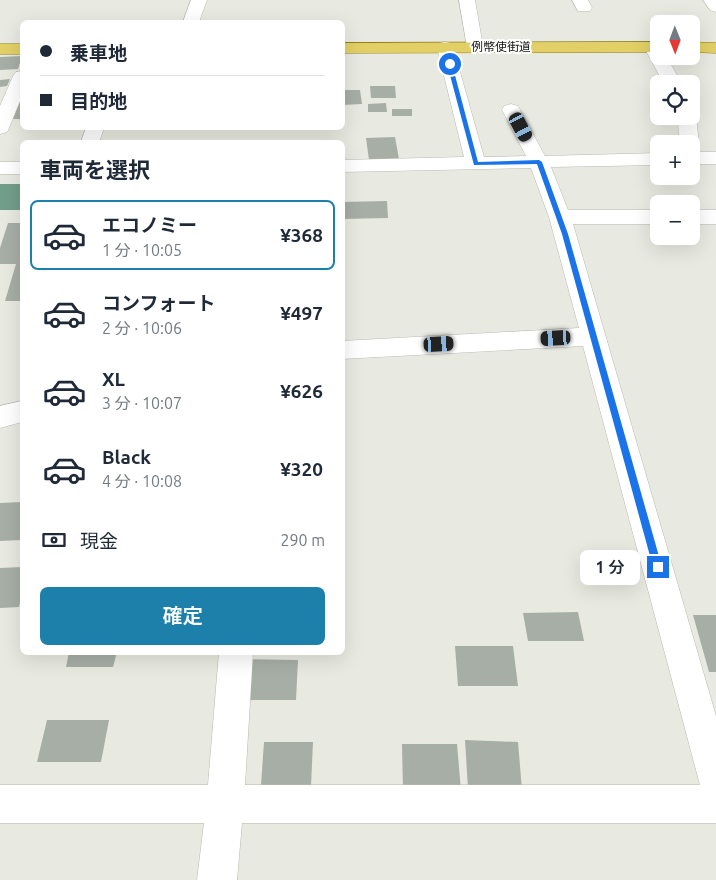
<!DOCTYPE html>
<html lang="ja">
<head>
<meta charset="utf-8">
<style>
	:root { --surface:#fff; --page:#f6f6f7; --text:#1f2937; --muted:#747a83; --line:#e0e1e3; --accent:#1d80ab }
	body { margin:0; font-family:Ubuntu,"Noto Sans JP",sans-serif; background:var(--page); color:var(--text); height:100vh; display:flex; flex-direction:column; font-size:19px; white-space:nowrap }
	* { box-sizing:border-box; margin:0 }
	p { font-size:16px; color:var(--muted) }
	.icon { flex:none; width:28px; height:28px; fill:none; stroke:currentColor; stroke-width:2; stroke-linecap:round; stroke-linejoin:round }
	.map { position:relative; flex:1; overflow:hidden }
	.panel { position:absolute; left:20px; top:140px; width:325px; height:515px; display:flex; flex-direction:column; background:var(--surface); border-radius:8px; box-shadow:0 5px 20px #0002 }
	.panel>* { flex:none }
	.top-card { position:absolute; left:20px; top:20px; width:325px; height:110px; border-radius:8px; box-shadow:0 5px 20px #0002; display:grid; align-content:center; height:110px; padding:0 20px; background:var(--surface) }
	.needle { width:32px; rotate:179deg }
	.controls { position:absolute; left:650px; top:15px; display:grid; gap:10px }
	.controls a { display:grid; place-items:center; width:50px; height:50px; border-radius:8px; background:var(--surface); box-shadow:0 5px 20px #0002; font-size:25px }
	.end { position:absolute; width:22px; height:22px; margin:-11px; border:6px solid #1a73e8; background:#fff; box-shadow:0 0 0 2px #fff }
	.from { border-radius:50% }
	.bubble { position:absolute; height:35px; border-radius:8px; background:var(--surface); box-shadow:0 5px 20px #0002; font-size:16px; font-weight:600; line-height:35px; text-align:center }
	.car { position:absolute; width:15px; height:30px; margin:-15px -8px; border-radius:6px; box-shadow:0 0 4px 1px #0007; background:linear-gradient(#222 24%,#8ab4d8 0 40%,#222 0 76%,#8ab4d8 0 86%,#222 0) }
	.top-card b { display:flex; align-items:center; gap:18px; height:48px; font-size:19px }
	.top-card b+b { border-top:1px solid var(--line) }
	.top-card i { width:12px; height:12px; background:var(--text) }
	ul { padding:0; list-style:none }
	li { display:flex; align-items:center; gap:15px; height:70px; margin:0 10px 8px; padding:0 10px; border:2px solid transparent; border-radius:8px }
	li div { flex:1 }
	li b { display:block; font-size:19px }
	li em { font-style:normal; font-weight:600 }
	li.selected { border-color:var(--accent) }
	li>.icon { width:45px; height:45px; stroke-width:1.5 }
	h2 { padding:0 20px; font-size:22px; line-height:60px }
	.pay { display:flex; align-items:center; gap:12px; height:55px; padding:0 20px; font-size:19px }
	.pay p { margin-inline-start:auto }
	.primary-button { display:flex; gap:10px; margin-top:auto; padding:10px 20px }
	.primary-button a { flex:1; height:58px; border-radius:8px; background:var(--accent); color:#fff; font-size:20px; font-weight:600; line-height:58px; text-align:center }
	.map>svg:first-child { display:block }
</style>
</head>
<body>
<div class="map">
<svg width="716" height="880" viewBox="0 0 716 880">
	<rect width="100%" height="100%" fill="#e8eae1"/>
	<rect fill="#719e8a" x="0" y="184" width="22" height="26"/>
	<g fill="#a7aea6">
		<polygon points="22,56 18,69 0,70 0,57"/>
		<polygon points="10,79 7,86 0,87 0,80"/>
		<polygon points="370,86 395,86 396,98 371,98"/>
		<polygon points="342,90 360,90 362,104 342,105"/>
		<polygon points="19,100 22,100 22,119 11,119"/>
		<polygon points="386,103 387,112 368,112 368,104"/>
		<rect x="392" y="109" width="20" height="7"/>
		<polygon points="395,137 399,159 369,160 366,138"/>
		<polygon points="387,201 388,218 342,219 342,202"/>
		<polygon points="8,223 22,223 22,301 5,301 16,264 0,264 0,248"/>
		<polygon points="22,502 22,540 0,541 0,503"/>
		<polygon points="22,567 22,591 19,607 0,608 0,568"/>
		<polygon points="578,612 584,641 528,641 523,613"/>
		<polygon points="693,615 716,615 716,672 709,672"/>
		<polygon points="455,646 513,646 518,686 458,686"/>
		<polygon points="69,652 117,652 113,667 66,667"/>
		<polygon points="244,659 298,660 296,700 240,700"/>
		<polygon points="47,720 109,720 101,762 37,762"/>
		<polygon points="465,740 518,742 522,790 468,789"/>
		<polygon points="264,742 313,742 311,786 261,785"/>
		<polygon points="402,744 457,744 461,791 403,791"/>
	</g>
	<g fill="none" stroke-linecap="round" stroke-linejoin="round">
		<g stroke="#b8bab1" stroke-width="1">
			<g id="minor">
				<polygon points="191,0 207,0 199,22 183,22"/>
				<polygon points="459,0 475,0 483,47 481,51 469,51 467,47"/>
				<polygon points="572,0 588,0 592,8 590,11 578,11"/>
				<polygon points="703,0 716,0 716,12 710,10"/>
				<polygon points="445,42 451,43 453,47 484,157 526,156 502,110 504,106 511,104 518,106 520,110 545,156 659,153 659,165 551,167 568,210 659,210 659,224 573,224 716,716 716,823 242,823 237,880 197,880 204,823 0,823 0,785 208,785 219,652 253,652 245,785 700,785 583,346 342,359 342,341 579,328 549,217 531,168 342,172 342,160 464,157 437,47 439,43"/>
				<polygon points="652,42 658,43 659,56 666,56 682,84 664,84 644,47 646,43"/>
				<polygon points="22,71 22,96 9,128 7,132 0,134 0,106 13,76 16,72"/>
				<polygon points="691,111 696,116 699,144 696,148 691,149 691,144 679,144 678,116 691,116"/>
				<polygon points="86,128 104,128 99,142 81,142"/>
				<rect x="691" y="152" width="25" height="12"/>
				<rect x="0" y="162" width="22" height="12"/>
				<rect x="691" y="210" width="25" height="14"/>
				<polygon points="22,401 22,422 0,428 0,406"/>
			</g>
		</g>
		<g stroke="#8d7906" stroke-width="1">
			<g id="major">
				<polygon points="659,42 659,52 342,53 342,43"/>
				<polygon points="691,42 716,43 716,53 691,52"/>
				<rect x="0" y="44" width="22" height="10"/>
			</g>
		</g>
		<use href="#minor" fill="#fff" fill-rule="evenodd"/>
		<use href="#major" fill="#e2d066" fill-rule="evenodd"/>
	</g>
	<polygon fill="#1a73e8" points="450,62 452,64 478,162 539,160 542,162 568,234 662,567 661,570 655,570 653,567 562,234 537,164 474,165 447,64"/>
	<g text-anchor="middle" stroke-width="4" stroke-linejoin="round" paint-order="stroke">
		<g font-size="12" fill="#131411" stroke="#fff">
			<text x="501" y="51">例幣使街道</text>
		</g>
	</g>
</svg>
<div class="controls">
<a><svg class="needle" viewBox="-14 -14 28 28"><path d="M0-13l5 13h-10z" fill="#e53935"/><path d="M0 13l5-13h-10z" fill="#747a83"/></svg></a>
<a><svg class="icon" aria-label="locate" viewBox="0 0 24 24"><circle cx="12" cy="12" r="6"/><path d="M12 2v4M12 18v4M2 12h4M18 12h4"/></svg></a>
<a>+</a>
<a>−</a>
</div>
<i class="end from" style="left:450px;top:64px"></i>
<i class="end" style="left:658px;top:567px"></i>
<div class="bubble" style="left:580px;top:550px;width:60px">1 分</div>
<i class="car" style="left:521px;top:127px;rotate:152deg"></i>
<i class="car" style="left:556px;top:338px;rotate:267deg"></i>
<i class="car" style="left:439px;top:344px;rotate:87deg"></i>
<div class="top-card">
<b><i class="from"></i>乗車地</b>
<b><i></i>目的地</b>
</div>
<section class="panel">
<h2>車両を選択</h2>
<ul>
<li class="selected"><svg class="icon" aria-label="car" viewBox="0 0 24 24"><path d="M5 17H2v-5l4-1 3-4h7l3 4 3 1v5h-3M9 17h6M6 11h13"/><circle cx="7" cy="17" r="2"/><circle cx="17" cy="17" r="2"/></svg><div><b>エコノミー</b><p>1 分 · 10:05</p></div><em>¥368</em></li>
<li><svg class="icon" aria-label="car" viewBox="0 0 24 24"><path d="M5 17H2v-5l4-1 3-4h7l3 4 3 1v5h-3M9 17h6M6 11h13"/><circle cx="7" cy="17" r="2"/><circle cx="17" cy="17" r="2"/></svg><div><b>コンフォート</b><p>2 分 · 10:06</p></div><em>¥497</em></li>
<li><svg class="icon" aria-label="car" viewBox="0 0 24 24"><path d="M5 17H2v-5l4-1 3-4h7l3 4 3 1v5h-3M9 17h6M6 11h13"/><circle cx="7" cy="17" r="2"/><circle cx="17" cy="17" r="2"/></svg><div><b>XL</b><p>3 分 · 10:07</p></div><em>¥626</em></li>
<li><svg class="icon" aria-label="car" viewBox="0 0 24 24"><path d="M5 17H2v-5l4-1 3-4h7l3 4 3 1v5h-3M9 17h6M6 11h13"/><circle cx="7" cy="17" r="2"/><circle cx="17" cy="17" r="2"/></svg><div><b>Black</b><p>4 分 · 10:08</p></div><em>¥320</em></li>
</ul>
<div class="pay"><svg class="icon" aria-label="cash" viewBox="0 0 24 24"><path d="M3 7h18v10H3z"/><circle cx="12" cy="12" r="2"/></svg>現金<p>290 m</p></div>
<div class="primary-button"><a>確定</a></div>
</section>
</div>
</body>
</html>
